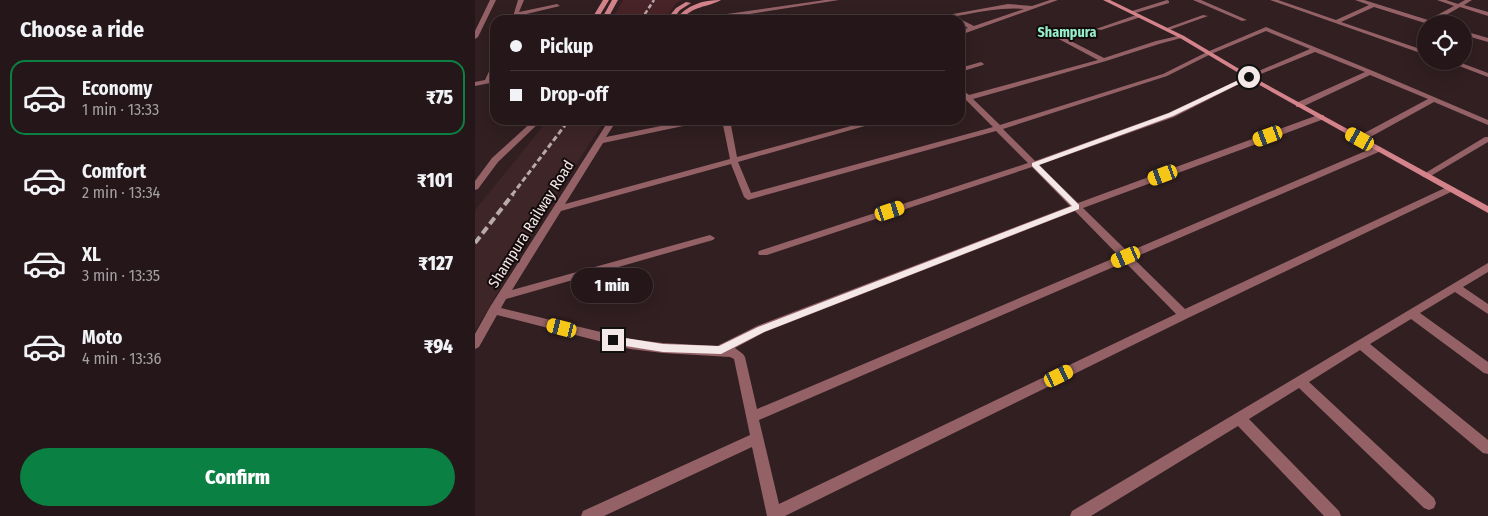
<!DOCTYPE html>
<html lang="en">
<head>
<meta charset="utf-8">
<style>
	:root { --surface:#251719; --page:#2d2022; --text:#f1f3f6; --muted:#a39fa2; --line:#423638; --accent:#0b8043 }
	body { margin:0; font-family:"Fira Sans Condensed",sans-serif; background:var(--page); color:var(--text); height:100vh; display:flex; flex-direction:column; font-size:19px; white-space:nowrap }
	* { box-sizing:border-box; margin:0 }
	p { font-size:16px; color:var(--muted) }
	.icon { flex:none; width:28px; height:28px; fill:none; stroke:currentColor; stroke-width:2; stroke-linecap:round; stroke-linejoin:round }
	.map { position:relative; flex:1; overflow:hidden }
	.side { display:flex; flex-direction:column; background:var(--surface); width:475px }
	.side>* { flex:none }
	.hud { position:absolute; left:15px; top:15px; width:475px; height:110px; border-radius:15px; box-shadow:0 5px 20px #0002,0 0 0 1px var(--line); display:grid; align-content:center; height:110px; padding:0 20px; background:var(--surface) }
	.buttons { position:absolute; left:942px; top:15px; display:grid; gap:10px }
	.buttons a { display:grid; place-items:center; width:55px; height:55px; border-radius:50%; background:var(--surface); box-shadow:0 5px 20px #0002,0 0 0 1px var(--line); font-size:25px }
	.end { position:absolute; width:22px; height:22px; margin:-11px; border:6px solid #f4e7e8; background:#111; box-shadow:0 0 0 2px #111 }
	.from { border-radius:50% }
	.bubble { position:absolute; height:35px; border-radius:18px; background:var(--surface); box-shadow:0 5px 20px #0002,0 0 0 1px var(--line); font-size:16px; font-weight:800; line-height:35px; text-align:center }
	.car { position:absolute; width:15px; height:30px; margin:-15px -8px; border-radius:6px; box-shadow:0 0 4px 1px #0007; background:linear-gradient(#f5c518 24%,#345 0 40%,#f5c518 0 76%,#345 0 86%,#f5c518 0) }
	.hud b { display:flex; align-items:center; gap:18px; height:48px; font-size:19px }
	.hud b+b { border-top:1px solid var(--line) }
	.hud i { width:12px; height:12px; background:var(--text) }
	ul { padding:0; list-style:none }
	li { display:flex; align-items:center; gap:15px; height:75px; margin:0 10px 8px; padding:0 10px; border:2px solid transparent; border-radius:15px }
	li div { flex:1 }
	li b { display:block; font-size:19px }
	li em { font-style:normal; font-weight:800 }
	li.on { border-color:var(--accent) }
	li>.icon { width:45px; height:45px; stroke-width:1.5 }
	h2 { padding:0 20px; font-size:22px; line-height:60px }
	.primary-button { display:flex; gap:10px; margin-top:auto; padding:10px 20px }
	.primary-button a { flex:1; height:58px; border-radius:30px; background:var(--accent); color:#fff; font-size:20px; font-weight:800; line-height:58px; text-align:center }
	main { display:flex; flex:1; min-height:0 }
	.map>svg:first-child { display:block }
</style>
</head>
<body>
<main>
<section class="side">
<h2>Choose a ride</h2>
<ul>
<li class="on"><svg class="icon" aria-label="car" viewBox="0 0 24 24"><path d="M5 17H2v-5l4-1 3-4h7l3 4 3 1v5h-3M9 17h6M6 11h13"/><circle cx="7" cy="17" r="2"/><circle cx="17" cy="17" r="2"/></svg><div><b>Economy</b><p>1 min · 13:33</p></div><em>₹75</em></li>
<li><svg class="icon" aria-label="car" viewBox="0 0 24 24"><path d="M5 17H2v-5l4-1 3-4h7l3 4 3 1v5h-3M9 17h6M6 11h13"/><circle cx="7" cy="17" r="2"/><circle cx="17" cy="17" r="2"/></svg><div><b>Comfort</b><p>2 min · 13:34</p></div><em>₹101</em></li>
<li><svg class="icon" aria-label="car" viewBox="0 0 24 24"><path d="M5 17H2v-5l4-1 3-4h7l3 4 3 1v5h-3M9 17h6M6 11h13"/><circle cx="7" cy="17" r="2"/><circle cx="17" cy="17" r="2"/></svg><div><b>XL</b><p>3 min · 13:35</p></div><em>₹127</em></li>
<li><svg class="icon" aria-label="car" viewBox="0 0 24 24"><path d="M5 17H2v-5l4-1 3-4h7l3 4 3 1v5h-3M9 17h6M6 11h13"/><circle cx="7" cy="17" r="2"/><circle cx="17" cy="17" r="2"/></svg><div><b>Moto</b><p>4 min · 13:36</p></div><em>₹94</em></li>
</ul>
<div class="primary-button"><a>Confirm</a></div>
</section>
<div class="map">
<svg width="1013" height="516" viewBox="0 0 1013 516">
	<rect width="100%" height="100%" fill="#311f21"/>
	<polygon fill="#3e2527" points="73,120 130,120 62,225 0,331 0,210"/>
	<polygon fill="#482327" points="148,0 209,0 202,2 189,20 136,20"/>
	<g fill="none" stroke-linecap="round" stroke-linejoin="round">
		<g fill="#946266" fill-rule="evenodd">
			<polygon points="15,0 21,0 3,37 0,39 0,31"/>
			<polygon points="43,0 49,0 44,12 82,4 85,6 43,16 41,20 37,20"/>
			<polygon points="350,0 364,0 236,20 221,20 224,18"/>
			<path d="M575,0H583L485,35V31L493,28L485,23V20H483H487L499,26L549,9C514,6 480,20 445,20L533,4L557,6Z"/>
			<polygon points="692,0 694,1 694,3 657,14 654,12"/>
			<polygon points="718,0 726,0 772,20 767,21"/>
			<polygon points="795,0 803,0 861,20 894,5 880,0 889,0 953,20 979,6 962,0 971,0 983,4 990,0 997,0 989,5 1013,12 1013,16 985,7 959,22 963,24 953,24 899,7 866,22 951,51 951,55"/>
			<polygon points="372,14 375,16 374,17 357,20 343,20"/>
			<polygon points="664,14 667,16 666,17 626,30 621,29"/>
			<polygon points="728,15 733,16 694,30 689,29"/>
			<path d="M791,27L898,71L1013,120V125L959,102L888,141H882V137L953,99L895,75L827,107H821V103L890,72L840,52L776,78L699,117L564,165L603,203L843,115H849V119L608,208L653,252L900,147H906V151L658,258L710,309L972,187H978L979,189L978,191L713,318L310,516H292L277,447L129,516H106L108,511L275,435L259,359L255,357L188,353L155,349L22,315L4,347L0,349V334L15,307L134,120H142L131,137L216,120H231L227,122L128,143L90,204L255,159L247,120H255L262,157L398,120H411L263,162L276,193L518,127L491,100L485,102V98L488,97L485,94V88L494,95L623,60L580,37V35H584L629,58L681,41L707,35L710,37L684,44L631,61L498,99L525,125L688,74L732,52ZM791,31L835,49L772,76L693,113L560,161L528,129L692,76L736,54ZM521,131L553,163L284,251L283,253L284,255H292L557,167L595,206L282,326L242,346L188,343L155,339L26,308L31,299L238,240L240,238L235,235L37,290L86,211L256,164L269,197L273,200ZM600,211L644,256L282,409L270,357L268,354L260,348L290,332ZM650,262L701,314L304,504L284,420Z"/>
			<polygon points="989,31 1013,38 1013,42 989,35"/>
			<polygon points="971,61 981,61 1013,73 1013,77"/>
			<polygon points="506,62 509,64 508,65 485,72 485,68"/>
			<polygon points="20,63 20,73 18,78 20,78 20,82 0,86 0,82 10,80 17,65"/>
			<polygon points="59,120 67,120 23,162 3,189 0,190 0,181 17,158"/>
			<polygon points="280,120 288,120 289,123 288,125 282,125"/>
			<polygon points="1010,137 1013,137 1013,142 954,177 948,177 947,175"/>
			<polygon points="1013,263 1013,272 988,287 1013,304 1013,314 980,292 945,313 1013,362 1013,374 1009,373 936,319 895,344 1013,440 1013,454 1008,453 885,350 834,382 959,498 961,503 959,508 954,510 949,508 824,388 774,419 864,511 866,516 849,516 763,426 616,516 595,516 597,511"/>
		</g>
		<g fill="#d4838b" fill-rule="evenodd">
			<polygon points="128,0 134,0 122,20 116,20"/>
			<polygon points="137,0 143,0 132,20 126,20"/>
			<path d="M246,0C231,8 219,5 206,20H200C212,5 227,0 246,0Z"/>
			<polygon points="628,0 635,0 709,36 776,76 1013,206 1013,213 772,78 705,38"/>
			<polygon points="211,2 216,3 205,10 197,20 191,20 201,8"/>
		</g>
		<polyline stroke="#b8a9ab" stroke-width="2.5" stroke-dasharray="4.5 2.5" stroke-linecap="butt" points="166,20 179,0"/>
		<polyline stroke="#b8a9ab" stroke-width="3" stroke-dasharray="5.5 3" stroke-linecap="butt" points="37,195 94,120"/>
		<polyline stroke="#b8a9ab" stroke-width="4" stroke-dasharray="8 4" stroke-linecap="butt" points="0,243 38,194"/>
	</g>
	<polygon fill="#f4e7e8" points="774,75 776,78 698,116 564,165 604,205 604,209 289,332 246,354 188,352 138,344 133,340 138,336 188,344 244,346 283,327 597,206 557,166 557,163 694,113"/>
	<g text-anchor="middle" stroke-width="4" stroke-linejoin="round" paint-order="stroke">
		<g font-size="14" font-weight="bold" fill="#96f0cd" stroke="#130b0c">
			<text x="592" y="37">Shampura</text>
		</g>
		<g font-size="15" fill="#f4e7e8" stroke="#130b0c">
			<text transform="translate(56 224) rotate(-58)" y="5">Shampura Railway Road</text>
		</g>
	</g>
</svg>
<div class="buttons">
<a><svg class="icon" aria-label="locate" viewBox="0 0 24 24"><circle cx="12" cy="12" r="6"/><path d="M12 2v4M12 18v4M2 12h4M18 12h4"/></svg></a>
</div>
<i class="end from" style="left:774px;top:77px"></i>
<i class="end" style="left:138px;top:340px"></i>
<div class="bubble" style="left:96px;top:268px;width:82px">1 min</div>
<i class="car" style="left:793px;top:136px;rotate:250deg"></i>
<i class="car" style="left:885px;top:139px;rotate:299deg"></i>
<i class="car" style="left:688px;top:175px;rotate:250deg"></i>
<i class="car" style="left:415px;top:211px;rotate:72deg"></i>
<i class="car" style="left:651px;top:257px;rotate:247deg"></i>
<i class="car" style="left:87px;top:328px;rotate:284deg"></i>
<i class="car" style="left:584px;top:376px;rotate:64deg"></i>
<div class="hud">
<b><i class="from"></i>Pickup</b>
<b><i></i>Drop-off</b>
</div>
</div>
</main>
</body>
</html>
